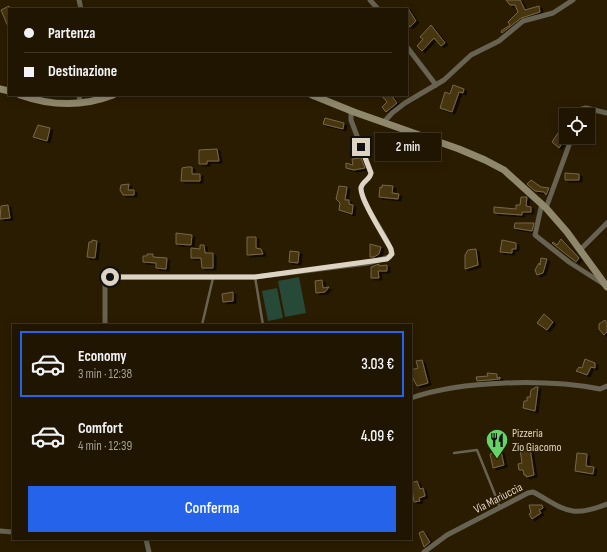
<!DOCTYPE html>
<html lang="it">
<head>
<meta charset="utf-8">
<style>
	:root { --surface:#201500; --page:#281e0a; --text:#f1f3f6; --muted:#a29f99; --line:#3d3422; --accent:#2563eb }
	body { margin:0; font-family:"Sofia Sans Condensed",sans-serif; background:var(--page); color:var(--text); height:100vh; display:flex; flex-direction:column; font-size:15px; white-space:nowrap }
	* { box-sizing:border-box; margin:0 }
	p { font-size:13px; color:var(--muted) }
	.icon { flex:none; width:22px; height:22px; fill:none; stroke:currentColor; stroke-width:2; stroke-linecap:round; stroke-linejoin:round }
	.map { position:relative; flex:1; overflow:hidden }
	.panel { position:absolute; left:12px; top:324px; width:400px; height:216px; display:flex; flex-direction:column; background:var(--surface); border-radius:0px; box-shadow:0 2px 10px #0003,0 0 0 1px var(--line) }
	.panel>* { flex:none }
	.banner { position:absolute; left:8px; top:8px; width:400px; height:88px; border-radius:0px; box-shadow:0 2px 10px #0003,0 0 0 1px var(--line); display:grid; align-content:center; height:88px; padding:0 16px; background:var(--surface) }
	.tools { position:absolute; left:559px; top:108px; display:grid; gap:8px }
	.tools a { display:grid; place-items:center; width:36px; height:36px; border-radius:0px; background:var(--surface); box-shadow:0 2px 10px #0003,0 0 0 1px var(--line); font-size:20px }
	.end { position:absolute; width:18px; height:18px; margin:-9px; border:5px solid #ded4c4; background:#111; box-shadow:0 0 0 2px #111 }
	.from { border-radius:50% }
	.bubble { position:absolute; height:28px; border-radius:0px; background:var(--surface); box-shadow:0 2px 10px #0003,0 0 0 1px var(--line); font-size:13px; font-weight:600; line-height:28px; text-align:center }
	.banner b { display:flex; align-items:center; gap:14px; height:38px; font-size:15px }
	.banner b+b { border-top:1px solid var(--line) }
	.banner i { width:10px; height:10px; background:var(--text) }
	ul { padding:7px 0 0; list-style:none }
	li { display:flex; align-items:center; gap:12px; height:66px; margin:0 8px 6px; padding:0 8px; border:2px solid transparent; border-radius:0px }
	li div { flex:1 }
	li b { display:block; font-size:15px }
	li em { font-style:normal; font-weight:600 }
	li.selected { border-color:var(--accent) }
	li>.icon { width:36px; height:36px; stroke-width:1.5 }
	.action { display:flex; gap:8px; margin-top:auto; padding:8px 16px }
	.action a { flex:1; height:46px; border-radius:0px; background:var(--accent); color:#fff; font-size:16px; font-weight:600; line-height:46px; text-align:center }
	.map>svg:first-child { display:block }
</style>
</head>
<body>
<div class="map">
<svg width="607" height="552" viewBox="0 0 607 552">
	<defs>
		<filter id="shadow"><feDropShadow dx="3" dy="2" stdDeviation="0" flood-color="#0009"/></filter>
	</defs>
	<rect width="100%" height="100%" fill="#2a1c00"/>
	<g fill="#274937">
		<polygon points="299,277 306,313 285,317 278,281"/>
		<polygon points="277,288 283,318 268,321 262,291"/>
	</g>
	<g fill="#46340e" stroke="#786749" filter="url(#shadow)">
		<polygon points="506,0 520,0 525,10 539,6 540,12 521,18 502,33 501,31 510,25 508,22 518,12 515,5 510,5"/>
		<polygon points="9,6 9,29 1,10"/>
		<polygon points="407,7 416,21 410,27 407,23"/>
		<polygon points="431,25 445,43 441,46 434,38 422,51 417,46 423,39 420,37"/>
		<polygon points="453,85 464,89 463,93 459,92 452,112 440,108 445,92 450,94"/>
		<polygon points="381,95 391,95 397,103 386,112 382,107 387,102"/>
		<polygon points="325,118 344,123 343,129 323,124"/>
		<polygon points="38,125 50,128 47,141 33,137"/>
		<polygon points="562,127 566,131 561,137 565,139 559,148 552,142"/>
		<polygon points="217,149 219,161 207,161 207,164 199,164 199,150"/>
		<polygon points="361,158 365,168 354,170 346,168 346,163 353,165 352,159"/>
		<polygon points="187,167 192,167 192,174 200,174 200,181 181,181 182,168"/>
		<polygon points="565,173 579,174 579,180 565,180"/>
		<polygon points="531,180 541,187 549,188 546,195 544,192 535,191 527,184"/>
		<polygon points="129,184 128,190 134,190 134,195 123,195 120,190 121,185"/>
		<polygon points="382,185 393,186 392,193 399,194 398,199 379,197 380,187 382,188"/>
		<polygon points="339,186 347,187 345,200 349,200 349,204 353,205 352,214 339,210 340,203 336,199"/>
		<polygon points="521,197 527,197 526,206 531,207 531,212 522,212 522,215 494,213 494,207 516,209 516,205 520,205"/>
		<polygon points="8,205 10,218 0,219 1,206"/>
		<polygon points="515,223 534,223 532,231 514,228"/>
		<polygon points="176,233 192,235 191,245 176,244"/>
		<polygon points="247,237 256,237 256,248 261,249 263,254 247,255"/>
		<polygon points="561,239 579,258 576,262 552,243 553,242 557,245"/>
		<polygon points="92,240 97,241 95,258 87,257 89,242 92,242"/>
		<polygon points="502,240 516,243 516,249 512,249 512,253 500,252"/>
		<polygon points="370,244 381,247 379,254 374,257 370,257"/>
		<polygon points="200,245 204,245 205,253 213,253 213,268 202,268 201,258 191,258 191,248 200,249"/>
		<polygon points="476,249 478,265 465,269 465,255 468,250"/>
		<polygon points="290,251 299,252 298,263 289,262"/>
		<polygon points="147,254 153,254 153,257 167,258 166,269 156,268 156,263 143,262 143,256 147,256"/>
		<polygon points="541,258 547,259 543,273 537,275 535,270 539,263 540,265"/>
		<polygon points="379,264 379,266 387,265 387,271 378,271 379,278 371,278 371,267"/>
		<polygon points="322,280 323,288 329,287 325,292 316,293 315,281"/>
		<polygon points="233,292 233,301 223,302 222,294"/>
		<polygon points="544,314 553,322 547,330 537,323"/>
		<polygon points="605,320 607,323 607,332 604,335 599,329 599,324"/>
		<polygon points="585,359 595,363 595,368 591,367 587,375 576,371 579,367 582,368"/>
		<polygon points="422,360 428,383 417,386 411,375 411,370 418,368 416,361"/>
		<polygon points="487,373 497,374 497,378 500,377 500,379 477,381 476,377 488,376"/>
		<polygon points="536,387 538,387 535,411 523,408 524,401 527,401 527,397 530,397 531,390"/>
		<polygon points="530,448 534,475 526,477 526,475 524,475 523,470 519,470 518,464 522,463 520,449"/>
		<polygon points="501,451 504,465 493,468 490,454"/>
		<polygon points="577,453 587,454 586,466 594,467 593,474 575,471"/>
		<polygon points="417,481 420,489 423,488 425,496 419,498 420,501 414,502 411,483"/>
		<polygon points="529,505 542,505 543,508 539,510 541,513 532,519 529,514 531,513"/>
		<polygon points="423,531 430,542 424,547 419,533"/>
	</g>
	<g fill="none" stroke-linecap="round" stroke-linejoin="round">
		<g stroke="#676251" stroke-width="2.5">
			<polyline points="255,277 263,325"/>
			<polyline points="202,325 213,278"/>
			<polyline points="454,453 477,450 500,507"/>
		</g>
		<g stroke="#676251" stroke-width="5">
			<polyline points="79,0 81,9"/>
			<polyline points="370,0 378,9"/>
			<polyline points="407,47 436,85"/>
			<polyline points="79,95 80,103"/>
			<polyline points="580,115 582,109 586,108 607,113"/>
			<polyline points="384,122 392,113 405,103 444,80 471,55 499,41 523,21 553,13 573,0"/>
			<polyline points="542,203 535,235 569,262 605,285"/>
			<polyline points="546,208 572,137"/>
			<polyline points="580,250 607,223"/>
			<path d="M105,325V282L110,277H255L368,263L390,257C397,245 360,206 361,188C362,182 370,180 371,173L351,120V111"/>
			<path d="M411,398C463,380 547,379 600,389L607,386"/>
			<polyline points="0,531 13,532"/>
			<polyline points="146,539 149,552"/>
			<path d="M424,552L447,535L528,493L533,492C565,509 569,519 607,504"/>
		</g>
		<g stroke="#90886d" stroke-width="7">
			<polyline points="0,89 9,91"/>
			<path d="M20,95C51,106 82,107 113,95"/>
			<polyline points="312,95 354,112 459,149 485,160 504,170 546,208 567,232 607,287"/>
		</g>
	</g>
	<g fill="none" stroke-linecap="round" stroke-linejoin="round">
		<path stroke="#ded4c4" stroke-width="5" d="M110,277H255L387,259L392,254L391,249C385,238 360,199 361,188C362,181 370,180 371,173L361,147"/>
	</g>
	<defs>
		<g id="restaurant-pin" transform="scale(1.15)"><path d="M0 17L-7.5 6A9.5 9.5 0 1 1 7.5 6Z" fill="#64d468" stroke="#2a1c00"/><path d="M-5-6h1v4h1v-4h1v4h1v-4h1v5L-1.5 .5V6h-2V.5L-5-1ZM5-6V6H3V1.5H1.5Q1.5-4 5-6Z" fill="#111"/></g>
	</defs>
	<g fill-rule="evenodd">
		<use href="#restaurant-pin" x="497" y="440"/>
	</g>
	<g text-anchor="middle" stroke-width="3" stroke-linejoin="round" paint-order="stroke">
		<g font-size="12" fill="#ded4c4" stroke="#2a1c00" text-anchor="start">
			<text x="512" y="437">Pizzeria<tspan x="512" dy="14">Zio Giacomo</tspan></text>
		</g>
		<g font-size="12" fill="#ded4c4" stroke="#2a1c00">
			<text transform="translate(498 498) rotate(-27)" y="4">Via Mariuccia</text>
		</g>
	</g>
</svg>
<div class="tools">
<a><svg class="icon" aria-label="locate" viewBox="0 0 24 24"><circle cx="12" cy="12" r="6"/><path d="M12 2v4M12 18v4M2 12h4M18 12h4"/></svg></a>
</div>
<i class="end from" style="left:110px;top:277px"></i>
<i class="end" style="left:361px;top:147px"></i>
<div class="bubble" style="left:375px;top:133px;width:66px">2 min</div>
<div class="banner">
<b><i class="from"></i>Partenza</b>
<b><i></i>Destinazione</b>
</div>
<section class="panel">
<ul>
<li class="selected"><svg class="icon" aria-label="car" viewBox="0 0 24 24"><path d="M5 17H2v-5l4-1 3-4h7l3 4 3 1v5h-3M9 17h6M6 11h13"/><circle cx="7" cy="17" r="2"/><circle cx="17" cy="17" r="2"/></svg><div><b>Economy</b><p>3 min · 12:38</p></div><em>3.03 €</em></li>
<li><svg class="icon" aria-label="car" viewBox="0 0 24 24"><path d="M5 17H2v-5l4-1 3-4h7l3 4 3 1v5h-3M9 17h6M6 11h13"/><circle cx="7" cy="17" r="2"/><circle cx="17" cy="17" r="2"/></svg><div><b>Comfort</b><p>4 min · 12:39</p></div><em>4.09 €</em></li>
</ul>
<div class="action"><a>Conferma</a></div>
</section>
</div>
</body>
</html>
